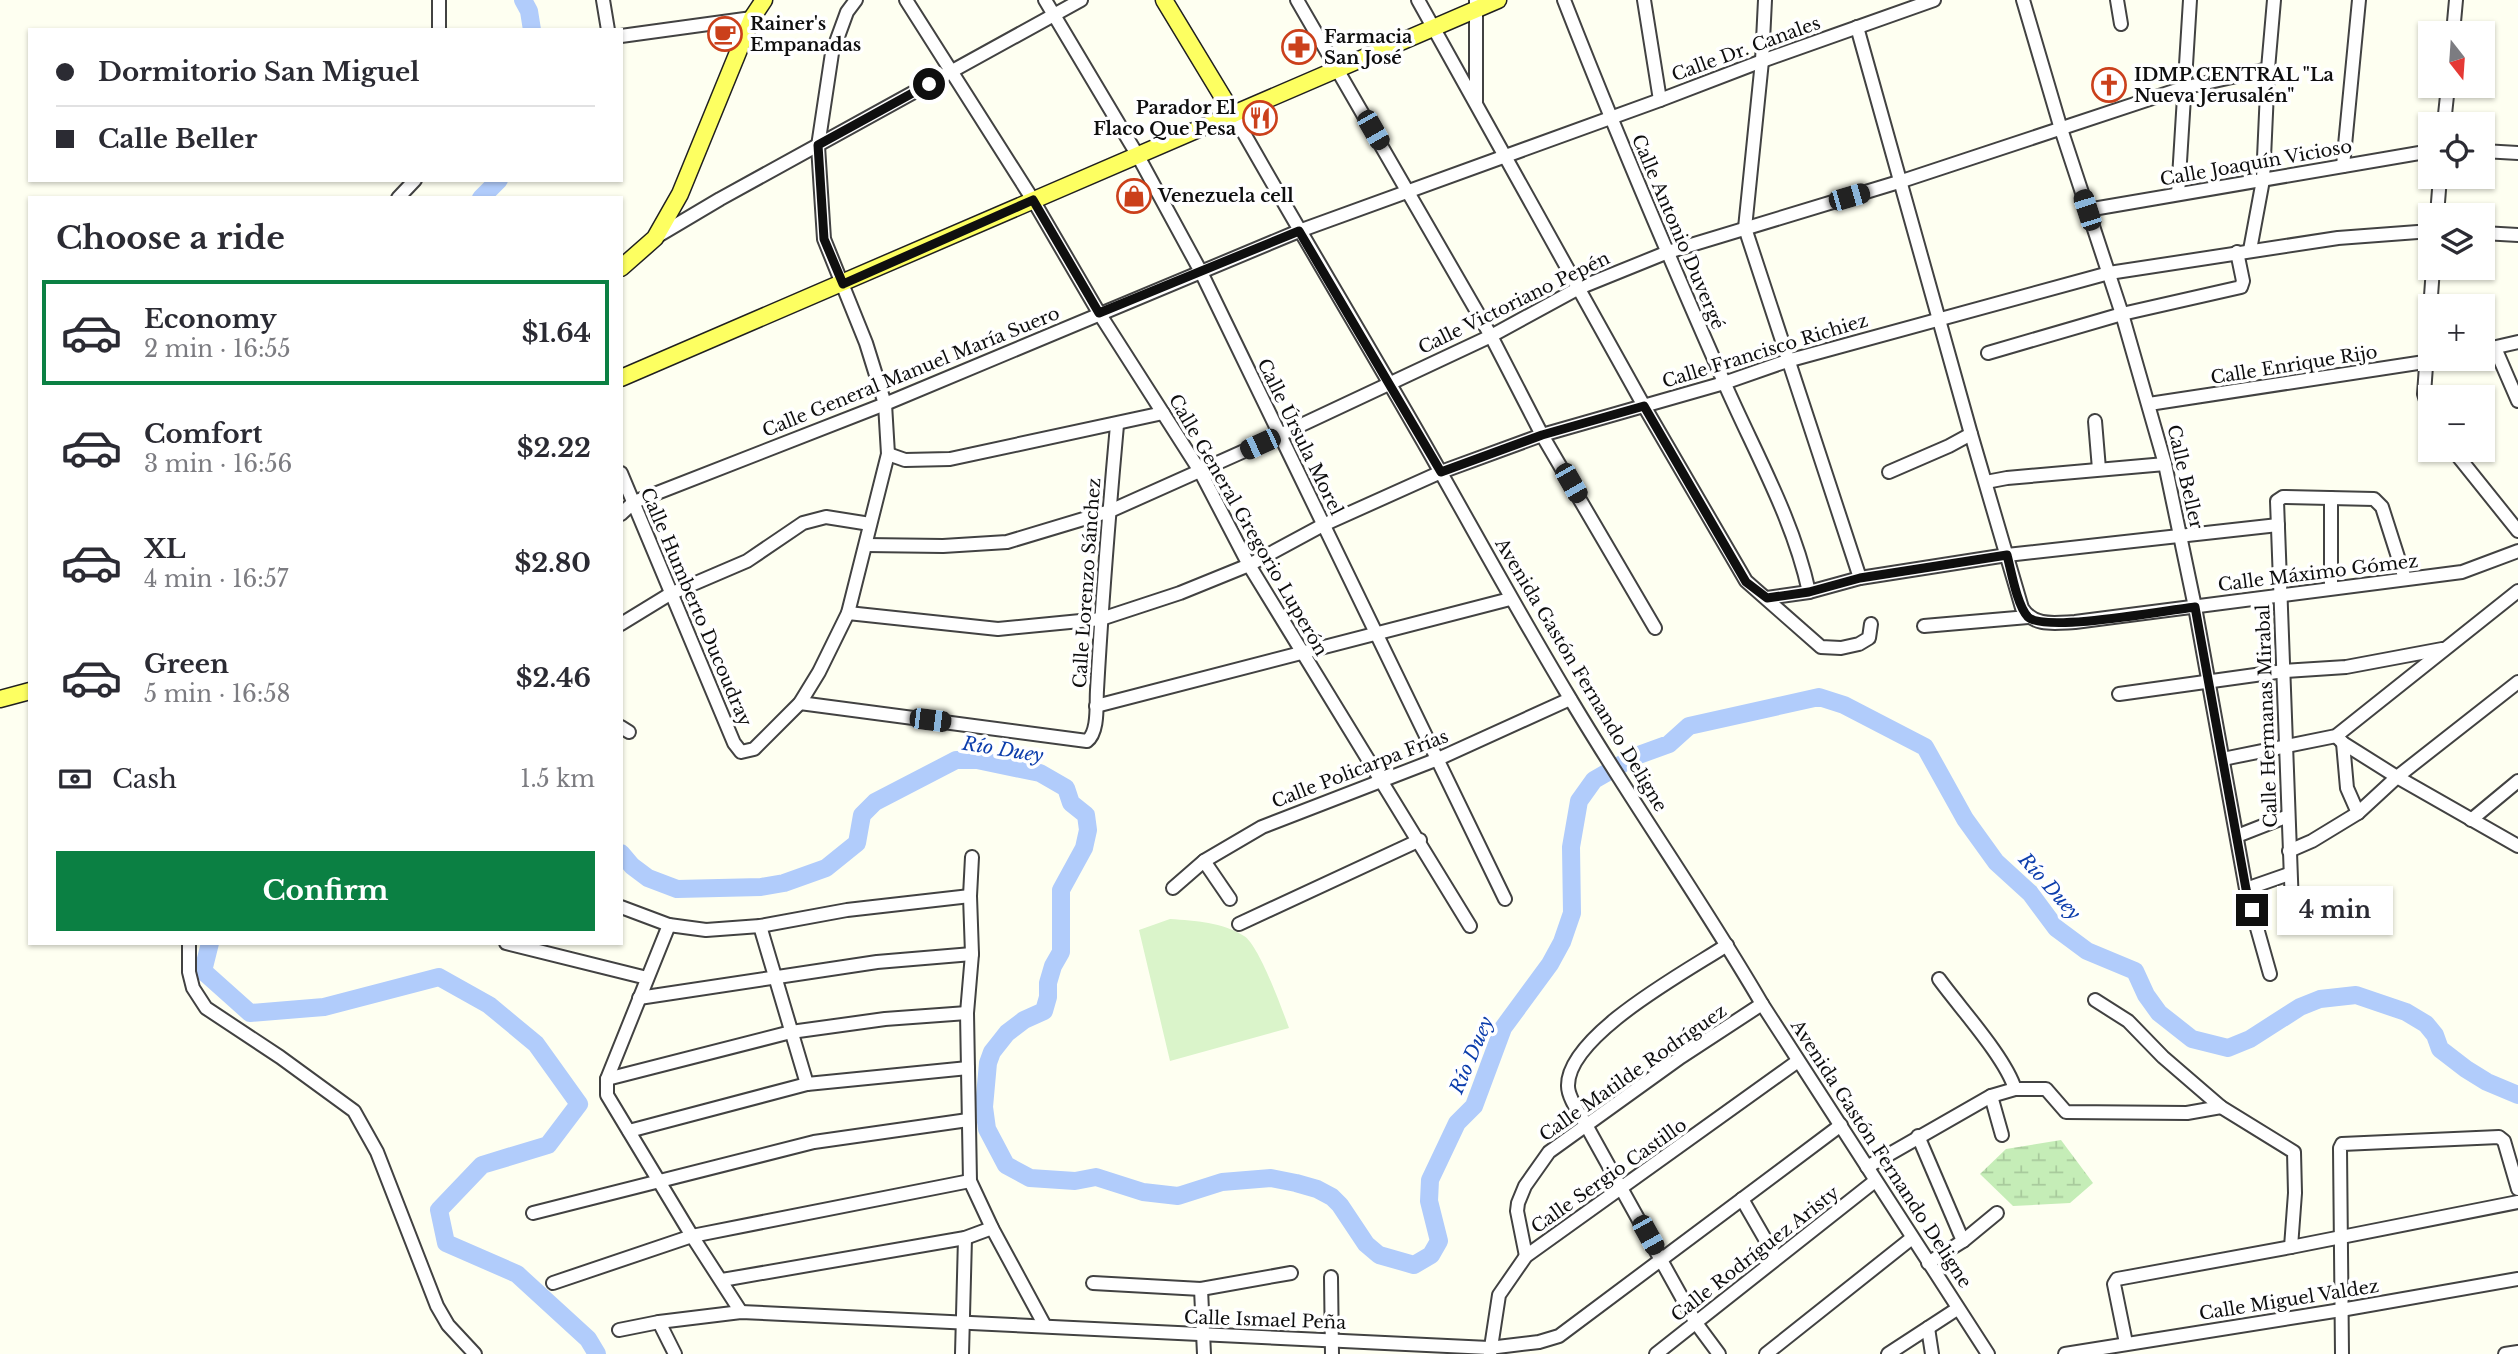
<!DOCTYPE html>
<html lang="en">
<head>
<meta charset="utf-8">
<style>
	:root { --surface:#fff; --page:#f2f2f3; --text:#2b2b33; --muted:#7c7c81; --line:#e1e1e2; --accent:#0b8043 }
	body { margin:0; font-family:"Libre Baskerville",serif; background:var(--page); color:var(--text); height:100vh; display:flex; flex-direction:column; font-size:26px; white-space:nowrap }
	* { box-sizing:border-box; margin:0 }
	p { font-size:23px; color:var(--muted) }
	.icon { flex:none; width:38px; height:38px; fill:none; stroke:currentColor; stroke-width:2; stroke-linecap:round; stroke-linejoin:round }
	.map { position:relative; flex:1; overflow:hidden }
	.sheet { position:absolute; left:28px; top:196px; width:595px; height:749px; display:flex; flex-direction:column; background:var(--surface); border-radius:0px; box-shadow:0 2px 5px #0004 }
	.sheet>* { flex:none }
	.top-card { position:absolute; left:28px; top:28px; width:595px; height:154px; border-radius:0px; box-shadow:0 2px 5px #0004; display:grid; align-content:center; height:154px; padding:0 28px; background:var(--surface) }
	.needle { width:46px; rotate:163deg }
	.fabs { position:absolute; left:2418px; top:21px; display:grid; gap:14px }
	.fabs a { display:grid; place-items:center; width:77px; height:77px; border-radius:0px; background:var(--surface); box-shadow:0 2px 5px #0004; font-size:35px }
	.end { position:absolute; width:32px; height:32px; margin:-16px; border:9px solid #0f0f0f; background:#fff; box-shadow:0 0 0 4px #fff }
	.from { border-radius:50% }
	.bubble { position:absolute; height:49px; border-radius:0px; background:var(--surface); box-shadow:0 2px 5px #0004; font-size:23px; font-weight:800; line-height:49px; text-align:center }
	.car { position:absolute; width:21px; height:42px; margin:-21px -10px; border-radius:9px; box-shadow:0 0 5px 2px #0007; background:linear-gradient(#222 24%,#8ab4d8 0 40%,#222 0 76%,#8ab4d8 0 86%,#222 0) }
	.top-card b { display:flex; align-items:center; gap:24px; height:66px; font-size:26px }
	.top-card b+b { border-top:2px solid var(--line) }
	.top-card i { width:18px; height:18px; background:var(--text) }
	ul { padding:0; list-style:none }
	li { display:flex; align-items:center; gap:21px; height:105px; margin:0 14px 10px; padding:0 14px; border:4px solid transparent; border-radius:0px }
	li div { flex:1 }
	li b { display:block; font-size:26px }
	li em { font-style:normal; font-weight:800 }
	li.active { border-color:var(--accent) }
	li>.icon { width:63px; height:63px; stroke-width:1.5 }
	h2 { padding:0 28px; font-size:32px; line-height:84px }
	.pay { display:flex; align-items:center; gap:18px; height:77px; padding:0 28px; font-size:26px }
	.pay p { margin-inline-start:auto }
	.primary-button { display:flex; gap:14px; margin-top:auto; padding:14px 28px }
	.primary-button a { flex:1; height:80px; border-radius:0px; background:var(--accent); color:#fff; font-size:28px; font-weight:800; line-height:80px; text-align:center }
	.map>svg:first-child { display:block }
</style>
</head>
<body>
<div class="map">
<svg width="2518" height="1354" viewBox="0 0 2518 1354">
	<defs>
		<pattern id="wetland-marsh" width="20" height="14" patternUnits="userSpaceOnUse" patternTransform="scale(1.75)"><rect width="20" height="14" fill="#c5edb7"/><path d="M1 5h8M5 5V1M11 12h8M15 12V8" fill="none" stroke="#a8ca9c"/></pattern>
	</defs>
	<rect width="100%" height="100%" fill="#fefff1"/>
	<polygon fill="url(#wetland-marsh)" points="2061,1140 2093,1183 2070,1203 2013,1206 1980,1174 2006,1149"/>
	<path fill="#daf4ca" d="M1170,919C1196,921 1222,922 1244,936C1259,945 1282,1009 1289,1028L1170,1061L1139,930Z"/>
	<g fill="none" stroke-linecap="round" stroke-linejoin="round">
		<g stroke="#b1ccfb" stroke-width="18">
			<polyline points="523,0 529,11 532,30"/>
			<polyline points="481,198 499,180"/>
			<polyline points="621,853 632,866 648,878 677,889 761,887 784,883 826,868 857,843 862,815 875,802 956,760 977,760 1040,773 1066,788 1071,803 1086,815 1088,830 1084,848 1061,890 1061,952 1053,966 1048,983 1048,997 1044,1011 1024,1020 1007,1033 992,1052 988,1063 984,1107 987,1129 1006,1165 1030,1178 1075,1181 1096,1177 1143,1192 1178,1196 1222,1182 1271,1178 1296,1183 1317,1189 1332,1197 1340,1205 1366,1244 1379,1255 1414,1265 1431,1255 1439,1241 1429,1201 1430,1180 1457,1123 1474,1106 1503,1028 1550,964 1562,942 1572,913 1571,847 1579,801 1594,780 1636,756 1669,744 1689,726 1819,697 1844,705 1925,747 1965,819 1996,862 2030,893 2056,928 2087,951 2135,971 2146,995 2159,1013 2192,1039 2228,1048 2250,1039 2300,1007 2320,999 2356,995 2406,1012 2426,1024 2435,1035 2440,1049 2466,1069 2487,1082 2518,1095"/>
			<polyline points="210,943 203,971 250,1013 324,1007 439,977 489,1005 536,1044 579,1104 548,1145 482,1165 439,1210 446,1243 517,1274 588,1339 597,1354"/>
		</g>
		<g stroke="#424242" stroke-width="16">
			<g id="minor">
				<polyline points="603,0 608,30"/>
				<polyline points="906,0 1033,200 1099,313 1200,471 1249,565 1470,926"/>
				<polyline points="1045,0 1138,156 1201,272 1505,899"/>
				<polyline points="1297,0 1491,336 1542,435 1655,628"/>
				<polyline points="1418,0 1644,406 1746,581 1821,647 1841,648 1859,644 1869,638 1871,624"/>
				<path d="M1564,0C1614,128 1668,255 1724,382C1754,451 1793,518 1809,592"/>
				<polyline points="1644,0 1660,100"/>
				<polyline points="1765,0 1762,61 1745,228 1860,578"/>
				<polyline points="2023,0 2061,129 2122,314 2165,464 2195,607 2246,889 2270,974"/>
				<polyline points="2117,0 2121,24"/>
				<path d="M1857,27L1971,434L2022,608C2034,627 2054,623 2075,622L2462,572L2518,551"/>
				<polyline points="439,30 439,0"/>
				<polyline points="2453,33 2456,0"/>
				<polyline points="621,36 752,18"/>
				<polyline points="1476,103 1476,0"/>
				<path d="M1233,114C1295,224 1361,333 1424,443C1472,527 1518,612 1568,695C1630,800 1701,899 1762,1004L1988,1354"/>
				<polyline points="2444,124 2448,86"/>
				<polyline points="2483,151 2518,153"/>
				<polyline points="2343,166 2359,0"/>
				<polyline points="2178,194 2190,0"/>
				<polyline points="398,198 415,180"/>
				<polyline points="2087,210 2431,151"/>
				<polyline points="2437,215 2440,177"/>
				<polyline points="2483,233 2518,235"/>
				<polyline points="656,237 720,199 1081,0"/>
				<polyline points="2250,250 2263,180 2268,69 2274,0"/>
				<polyline points="2495,348 2518,401"/>
				<polyline points="2483,350 2518,342"/>
				<polyline points="1988,353 2122,314 2241,287 2243,281 2237,252"/>
				<polyline points="2149,404 2444,359"/>
				<polyline points="2431,417 2424,394 2433,268"/>
				<polyline points="2095,421 2099,469"/>
				<polyline points="2453,450 2518,531"/>
				<polyline points="888,454 905,460 950,459 1163,413"/>
				<polyline points="1889,472 1949,446 1971,434"/>
				<polyline points="621,473 734,743 741,752 754,749 800,703 819,672 848,613 888,454 885,404 866,343 824,239 818,146 832,53 847,12 856,0"/>
				<polyline points="1986,482 2007,478 2165,464"/>
				<polyline points="2331,498 2331,588"/>
				<polyline points="621,514 634,502 885,404 1299,231 1660,100 1762,61 1934,0"/>
				<polyline points="866,545 943,546 1007,542 1110,511 1280,435 1491,336 1579,288 1668,252 1902,181 2183,88 2268,69"/>
				<polyline points="1767,598 1809,592 1860,578 2007,555 2278,525"/>
				<polyline points="848,613 998,629 1101,619 1180,593 1249,565 1323,525 1441,472 1542,435 1724,383 1787,361 2109,273 2338,238 2431,231"/>
				<polyline points="621,624 670,594 747,561 803,523 826,517 870,524"/>
				<polyline points="1924,626 2028,617"/>
				<polyline points="2119,694 2284,671 2346,667 2442,649"/>
				<path d="M800,703L1087,741C1099,732 1096,704 1097,690C1102,601 1109,513 1117,425"/>
				<polyline points="1096,706 1510,599"/>
				<polyline points="621,727 629,732"/>
				<polyline points="2336,736 2343,743 2397,777 2518,846"/>
				<polyline points="2343,743 2347,788 2358,813"/>
				<polyline points="2223,759 2336,736 2518,591"/>
				<polyline points="2471,820 2518,781"/>
				<polyline points="2237,836 2288,816"/>
				<polyline points="2289,851 2312,841 2358,813 2397,777 2518,682"/>
				<polyline points="972,857 970,896 972,954 967,1013 970,1181 992,1228 1045,1326"/>
				<polyline points="1204,861 1230,899"/>
				<polyline points="1173,888 1204,861 1262,827 1438,759 1570,699"/>
				<polyline points="2246,889 2289,874"/>
				<polyline points="2292,906 2277,501 2283,497 2374,499 2382,507 2405,579"/>
				<polyline points="621,907 669,925 706,930 760,926 847,910 970,896"/>
				<polyline points="1239,924 1420,840"/>
				<polyline points="669,925 607,1079 607,1095 692,1236 741,1312"/>
				<polyline points="760,926 807,1084"/>
				<polyline points="189,943 189,972 193,988 206,1008 280,1057 354,1111 377,1152 437,1306 448,1325 475,1354"/>
				<polyline points="506,943 647,978"/>
				<path d="M1939,979C1960,1008 2005,1057 2015,1089"/>
				<polyline points="639,998 877,962 972,954"/>
				<polyline points="2095,1000 2128,1021 2163,1057 2221,1107 2294,1152 2295,1193 2291,1247"/>
				<polyline points="607,1079 791,1032 885,1019 967,1013"/>
				<polyline points="1991,1096 2002,1135"/>
				<polyline points="629,1131 807,1084 968,1068"/>
				<polyline points="1918,1136 1963,1241"/>
				<polyline points="1867,1167 1991,1096 2015,1089 2046,1089 2066,1112 2187,1113 2221,1107"/>
				<polyline points="1742,1199 1776,1258"/>
				<polyline points="533,1213 814,1142 968,1120"/>
				<polyline points="1526,1256 1517,1211 1518,1203 1525,1186 1549,1152 1681,1057 1762,1004"/>
				<polyline points="1928,1263 1963,1241 1997,1213"/>
				<polyline points="1331,1277 1332,1354"/>
				<polyline points="722,1280 965,1238 992,1228"/>
				<polyline points="553,1283 692,1236 970,1181"/>
				<polyline points="1093,1283 1201,1289 1291,1273"/>
				<polyline points="1201,1289 1204,1354"/>
				<polyline points="659,1322 675,1354"/>
				<polyline points="1928,1328 1932,1354"/>
				<polyline points="619,1330 659,1322 741,1312 1489,1348 1539,1342 1559,1336 1841,1125"/>
				<polyline points="2126,1343 2114,1284 2117,1279 2291,1247 2518,1202"/>
				<polyline points="962,1354 965,1238"/>
				<polyline points="1490,1354 1499,1295 1526,1256 1798,1061"/>
				<polyline points="1656,1354 1875,1181"/>
				<path d="M1719,1354L1696,1323L1586,1125C1580,1114 1568,1098 1568,1086C1567,1035 1689,970 1727,945"/>
				<polyline points="1766,1354 1912,1238"/>
				<polyline points="1888,1354 1957,1309"/>
				<polyline points="2065,1354 2341,1310 2518,1279"/>
				<polyline points="2342,1354 2340,1148 2342,1144 2499,1137 2504,1141 2518,1189"/>
				<polyline points="2505,1354 2518,1352"/>
			</g>
		</g>
		<g stroke="#202020" stroke-width="19">
			<g id="major">
				<polyline points="1164,0 1233,114"/>
				<polyline points="621,268 655,238 680,194 752,18 764,0"/>
				<polyline points="621,378 1498,0"/>
				<polyline points="0,699 30,691"/>
			</g>
		</g>
		<use href="#minor" stroke="#fff" stroke-width="12"/>
		<use href="#major" stroke="#fdff61" stroke-width="16"/>
	</g>
	<g fill="none" stroke-linecap="round" stroke-linejoin="round">
		<path stroke="#0f0f0f" stroke-width="9" d="M929,84L818,145L824,239L843,284L1033,200L1099,313L1299,231L1441,472L1542,435L1644,406L1746,582L1767,598L1809,592L1860,578L2007,555C2011,570 2017,606 2028,617C2045,633 2168,610 2195,607L2246,889L2252,910"/>
	</g>
	<defs>
		<g id="cafe-ring" transform="scale(1.75)"><circle r="9.5" fill="#fff" stroke="#cb401b" stroke-width="1.5"/><path d="M-5.5-4.5H6V0H3Q3 3.5 0 3.5H-2.5Q-5.5 3.5-5.5 0ZM3-3.2v2h1.7v-2ZM-6 4.5H4V6H-6Z" fill="#cb401b"/></g>
		<g id="pharmacy-ring" transform="scale(1.75)"><circle r="9.5" fill="#fff" stroke="#cb401b" stroke-width="1.5"/><path d="M-2-6h4v4h4v4h-4v4h-4v-4h-4v-4h4Z" fill="#cb401b"/></g>
		<g id="church-ring" transform="scale(1.75)"><circle r="9.5" fill="#fff" stroke="#cb401b" stroke-width="1.5"/><path d="M-1.2-6h2.4v3.5h3.3v2.4h-3.3V6h-2.4V-.1h-3.3v-2.4h3.3Z" fill="#cb401b"/></g>
		<g id="restaurant-ring" transform="scale(1.75)"><circle r="9.5" fill="#fff" stroke="#cb401b" stroke-width="1.5"/><path d="M-5-6h1v4h1v-4h1v4h1v-4h1v5L-1.5 .5V6h-2V.5L-5-1ZM5-6V6H3V1.5H1.5Q1.5-4 5-6Z" fill="#cb401b"/></g>
		<g id="shop-ring" transform="scale(1.75)"><circle r="9.5" fill="#fff" stroke="#cb401b" stroke-width="1.5"/><path d="M-5-2.5h2.3a2.7 3.5 0 0 1 5.4 0H5L5.5 6h-11ZM-1.5-2.5h3a1.5 2.3 0 0 0-3 0Z" fill="#cb401b"/></g>
	</defs>
	<g fill-rule="evenodd">
		<use href="#cafe-ring" x="725" y="34"/>
		<use href="#pharmacy-ring" x="1299" y="47"/>
		<use href="#church-ring" x="2109" y="85"/>
		<use href="#restaurant-ring" x="1260" y="118"/>
		<use href="#shop-ring" x="1134" y="196"/>
	</g>
	<g text-anchor="middle" stroke-width="7" stroke-linejoin="round" paint-order="stroke">
		<g font-size="18" font-weight="bold" fill="#0f0f0f" stroke="#fff" text-anchor="start">
			<text x="750" y="30">Rainer's<tspan x="750" dy="21">Empanadas</tspan></text>
			<text x="1324" y="43">Farmacia<tspan x="1324" dy="21">San José</tspan></text>
			<text x="2134" y="81">IDMP CENTRAL "La<tspan x="2134" dy="21">Nueva Jerusalén"</tspan></text>
			<text x="1236" y="114" text-anchor="end">Parador El<tspan x="1236" dy="21">Flaco Que Pesa</tspan></text>
			<text x="1158" y="202">Venezuela cell</text>
		</g>
		<g font-size="18" fill="#0f0f0f" stroke="#fff">
			<text transform="translate(1746 49) rotate(-20)" y="6">Calle Dr. Canales</text>
			<text transform="translate(2256 163) rotate(-10)" y="6">Calle Joaquín Vicioso</text>
			<text transform="translate(1678 232) rotate(67)" y="6">Calle Antonio Duvergé</text>
			<text transform="translate(1514 303) rotate(-26)" y="6">Calle Victoriano Pepén</text>
			<text transform="translate(1765 351) rotate(-17)" y="6">Calle Francisco Richiez</text>
			<text transform="translate(2294 365) rotate(-9)" y="6">Calle Enrique Rijo</text>
			<text transform="translate(911 372) rotate(-22)" y="6">Calle General Manuel María Suero</text>
			<text transform="translate(1300 437) rotate(64)" y="6">Calle Úrsula Morel</text>
			<text transform="translate(2185 477) rotate(77)" y="6">Calle Beller</text>
			<text transform="translate(1248 525) rotate(60)" y="6">Calle General Gregorio Luperón</text>
			<text transform="translate(2318 573) rotate(-7)" y="6">Calle Máximo Gómez</text>
			<text transform="translate(1087 583) rotate(-86)" y="6">Calle Lorenzo Sánchez</text>
			<text transform="translate(696 607) rotate(67)" y="6">Calle Humberto Ducoudray</text>
			<text transform="translate(1581 675) rotate(59)" y="6">Avenida Gastón Fernando Deligne</text>
			<text transform="translate(2267 716) rotate(-92)" y="6">Calle Hermanas Mirabal</text>
			<text transform="translate(1360 769) rotate(-21)" y="6">Calle Policarpa Frías</text>
			<text transform="translate(1633 1073) rotate(-35)" y="6">Calle Matilde Rodríguez</text>
			<text transform="translate(1881 1154) rotate(57)" y="6">Avenida Gastón Fernando Deligne</text>
			<text transform="translate(1609 1176) rotate(-35)" y="6">Calle Sergio Castillo</text>
			<text transform="translate(1755 1254) rotate(-38)" y="6">Calle Rodríguez Aristy</text>
			<text transform="translate(2289 1300) rotate(-9)" y="6">Calle Miguel Valdez</text>
			<text transform="translate(1265 1320) rotate(2)" y="6">Calle Ismael Peña</text>
		</g>
		<g font-size="19" font-style="italic" fill="#0d3eac" stroke="#fff">
			<text transform="translate(1003 749) rotate(9)" y="7">Río Duey</text>
			<text transform="translate(2050 886) rotate(48)" y="7">Río Duey</text>
			<text transform="translate(1471 1055) rotate(-67)" y="7">Río Duey</text>
		</g>
	</g>
</svg>
<div class="fabs">
<a><svg class="needle" viewBox="-14 -14 28 28"><path d="M0-13l5 13h-10z" fill="#e53935"/><path d="M0 13l5-13h-10z" fill="#7c7c81"/></svg></a>
<a><svg class="icon" aria-label="locate" viewBox="0 0 24 24"><circle cx="12" cy="12" r="6"/><path d="M12 2v4M12 18v4M2 12h4M18 12h4"/></svg></a>
<a><svg class="icon" aria-label="layers" viewBox="0 0 24 24"><path d="M12 4l9 5-9 5-9-5zM3 14l9 5 9-5"/></svg></a>
<a>+</a>
<a>−</a>
</div>
<i class="end from" style="left:929px;top:84px"></i>
<i class="end" style="left:2252px;top:910px"></i>
<div class="bubble" style="left:2277px;top:886px;width:116px">4 min</div>
<i class="car" style="left:1373px;top:130px;rotate:150deg"></i>
<i class="car" style="left:1849px;top:197px;rotate:74deg"></i>
<i class="car" style="left:2087px;top:210px;rotate:342deg"></i>
<i class="car" style="left:1260px;top:444px;rotate:245deg"></i>
<i class="car" style="left:1571px;top:483px;rotate:150deg"></i>
<i class="car" style="left:930px;top:720px;rotate:97deg"></i>
<i class="car" style="left:1648px;top:1235px;rotate:151deg"></i>
<div class="top-card">
<b><i class="from"></i>Dormitorio San Miguel</b>
<b><i></i>Calle Beller</b>
</div>
<section class="sheet">
<h2>Choose a ride</h2>
<ul>
<li class="active"><svg class="icon" aria-label="car" viewBox="0 0 24 24"><path d="M5 17H2v-5l4-1 3-4h7l3 4 3 1v5h-3M9 17h6M6 11h13"/><circle cx="7" cy="17" r="2"/><circle cx="17" cy="17" r="2"/></svg><div><b>Economy</b><p>2 min · 16:55</p></div><em>$1.64</em></li>
<li><svg class="icon" aria-label="car" viewBox="0 0 24 24"><path d="M5 17H2v-5l4-1 3-4h7l3 4 3 1v5h-3M9 17h6M6 11h13"/><circle cx="7" cy="17" r="2"/><circle cx="17" cy="17" r="2"/></svg><div><b>Comfort</b><p>3 min · 16:56</p></div><em>$2.22</em></li>
<li><svg class="icon" aria-label="car" viewBox="0 0 24 24"><path d="M5 17H2v-5l4-1 3-4h7l3 4 3 1v5h-3M9 17h6M6 11h13"/><circle cx="7" cy="17" r="2"/><circle cx="17" cy="17" r="2"/></svg><div><b>XL</b><p>4 min · 16:57</p></div><em>$2.80</em></li>
<li><svg class="icon" aria-label="car" viewBox="0 0 24 24"><path d="M5 17H2v-5l4-1 3-4h7l3 4 3 1v5h-3M9 17h6M6 11h13"/><circle cx="7" cy="17" r="2"/><circle cx="17" cy="17" r="2"/></svg><div><b>Green</b><p>5 min · 16:58</p></div><em>$2.46</em></li>
</ul>
<div class="pay"><svg class="icon" aria-label="cash" viewBox="0 0 24 24"><path d="M3 7h18v10H3z"/><circle cx="12" cy="12" r="2"/></svg>Cash<p>1.5 km</p></div>
<div class="primary-button"><a>Confirm</a></div>
</section>
</div>
</body>
</html>
